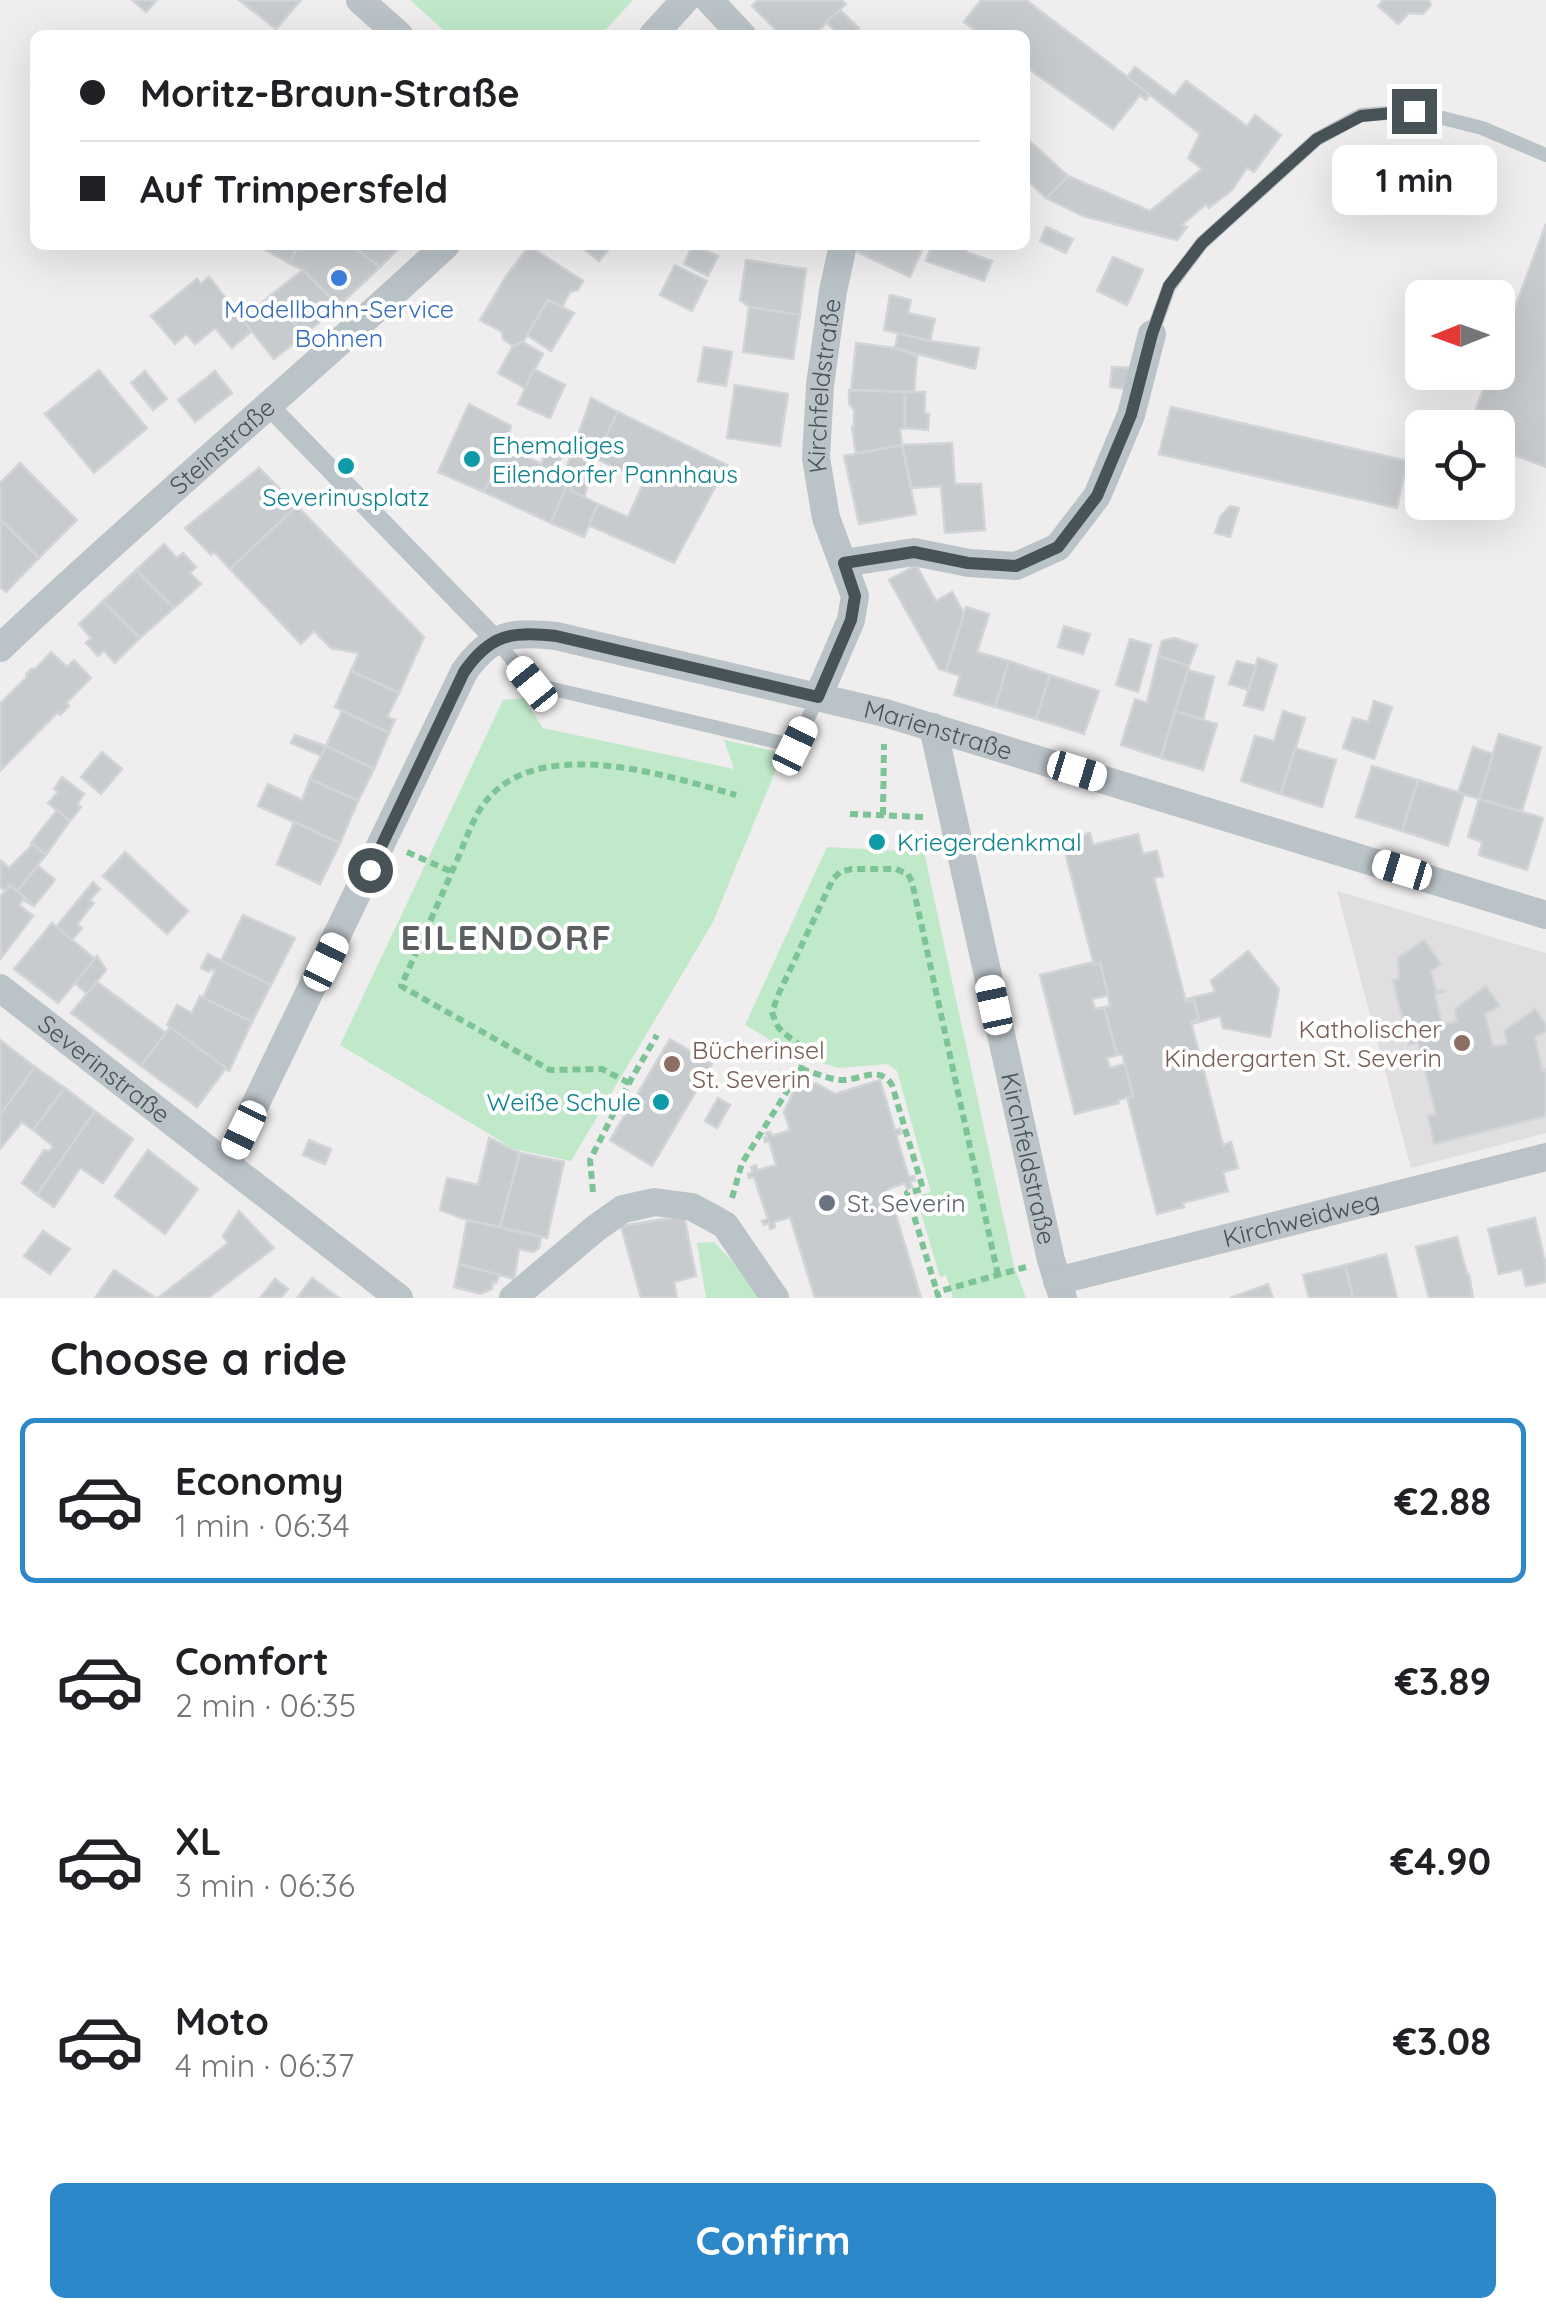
<!DOCTYPE html>
<html lang="en">
<head>
<meta charset="utf-8">
<style>
	:root { --surface:#fff; --page:#f2f2f2; --text:#202124; --muted:#757577; --line:#e0e0e0; --accent:#2d88ca }
	body { margin:0; font-family:Quicksand,sans-serif; background:var(--page); color:var(--text); height:100vh; display:flex; flex-direction:column; font-size:38px; white-space:nowrap }
	* { box-sizing:border-box; margin:0 }
	p { font-size:32px; color:var(--muted) }
	.icon { flex:none; width:55px; height:55px; fill:none; stroke:currentColor; stroke-width:2; stroke-linecap:round; stroke-linejoin:round }
	.map { position:relative; height:1298px; overflow:hidden }
	.side { display:flex; flex-direction:column; background:var(--surface); flex:1 }
	.side>* { flex:none }
	.hud { position:absolute; left:30px; top:30px; width:1000px; height:220px; border-radius:15px; box-shadow:0 10px 40px #0002; display:grid; align-content:center; height:220px; padding:0 50px; background:var(--surface) }
	.needle { width:65px; rotate:269deg }
	.tools { position:absolute; left:1405px; top:280px; display:grid; gap:20px }
	.tools a { display:grid; place-items:center; width:110px; height:110px; border-radius:15px; background:var(--surface); box-shadow:0 10px 40px #0002; font-size:50px }
	.end { position:absolute; width:45px; height:45px; margin:-22px; border:12px solid #485358; background:#fff; box-shadow:0 0 0 5px #fff }
	.from { border-radius:50% }
	.bubble { position:absolute; height:70px; border-radius:15px; background:var(--surface); box-shadow:0 10px 40px #0002; font-size:32px; font-weight:800; line-height:70px; text-align:center }
	.car { position:absolute; width:30px; height:60px; margin:-30px -15px; border-radius:12px; box-shadow:0 0 8px 2px #0007; background:linear-gradient(#fff 24%,#345 0 40%,#fff 0 76%,#345 0 86%,#fff 0) }
	.hud b { display:flex; align-items:center; gap:35px; height:95px; font-size:38px }
	.hud b+b { border-top:2px solid var(--line) }
	.hud i { width:25px; height:25px; background:var(--text) }
	ul { padding:0; list-style:none }
	li { display:flex; align-items:center; gap:30px; height:165px; margin:0 20px 15px; padding:0 30px; border:5px solid transparent; border-radius:15px }
	li div { flex:1 }
	li b { display:block; font-size:38px }
	li em { font-style:normal; font-weight:800 }
	li.active { border-color:var(--accent) }
	li>.icon { width:90px; height:90px; stroke-width:1.5 }
	h2 { padding:0 50px; font-size:45px; line-height:120px }
	.primary-button { display:flex; gap:20px; margin-top:auto; padding:20px 50px }
	.primary-button a { flex:1; height:115px; border-radius:15px; background:var(--accent); color:#fff; font-size:40px; font-weight:800; line-height:115px; text-align:center }
	.map>svg:first-child { display:block }
</style>
</head>
<body>
<div class="map">
<svg width="1546" height="1298" viewBox="0 0 1546 1298">
	<rect width="100%" height="100%" fill="#f0edee"/>
	<polygon fill="#e1dedf" points="1337,891 1546,953 1546,1133 1411,1168"/>
	<g fill="#c0e9ca">
		<polygon points="410,0 633,0 601,35 449,35"/>
		<polygon points="524,698 543,728 734,769 724,740 783,753 713,922 571,1161 514,1149 340,1045 503,700"/>
		<polygon points="827,847 924,852 1014,1266 1026,1298 953,1298 946,1275 940,1277 916,1196 931,1192 897,1071 888,1064 839,1068 797,1056 745,1025"/>
		<polygon points="714,1242 750,1280 761,1298 706,1298 697,1243"/>
	</g>
	<g fill="#c8cbce" stroke="#d2d5d8" stroke-width="2.5">
		<polygon points="132,0 157,0 146,12"/>
		<polygon points="239,0 301,0 276,29"/>
		<polygon points="758,0 841,0 846,4 814,35 781,35 752,6"/>
		<polygon points="1026,0 1150,94 1146,100 1140,95 1113,129 1025,66 1025,35 982,35 964,22 981,0"/>
		<polygon points="1383,0 1429,0 1431,5 1423,14 1409,13 1398,24 1378,6"/>
		<polygon points="840,10 859,28 852,35 839,35 826,22"/>
		<polygon points="1135,67 1174,96 1186,81 1247,126 1255,115 1281,135 1254,172 1247,168 1232,190 1209,208 1206,204 1182,225 1187,227 1177,240 1083,216 1046,198 1068,176 1150,211 1202,169 1188,158 1200,134 1127,77"/>
		<polygon points="1025,137 1068,176 1046,198 1025,178"/>
		<polygon points="1546,224 1546,467 1498,449 1498,428 1488,428 1492,416 1476,409 1490,372 1498,372 1498,353"/>
		<polygon points="1046,227 1073,239 1066,253 1040,241"/>
		<polygon points="257,245 299,245 289,263"/>
		<polygon points="299,245 351,245 380,267 339,306 303,270 289,263"/>
		<polygon points="351,245 402,245 380,267"/>
		<polygon points="579,245 612,245 599,261"/>
		<polygon points="693,245 718,256 708,276 684,264"/>
		<polygon points="856,245 919,245 923,247 910,277 853,250"/>
		<polygon points="932,245 969,245 966,252 992,261 984,281 926,261"/>
		<polygon points="529,246 583,281 578,290 570,292 562,307 548,300 523,342 513,346 503,339 502,332 480,320 507,275"/>
		<polygon points="1113,257 1143,270 1127,305 1097,291"/>
		<polygon points="746,260 806,269 800,315 749,307 740,300"/>
		<polygon points="675,265 707,281 692,311 660,295"/>
		<polygon points="303,270 339,306 304,335 271,295"/>
		<polygon points="209,277 252,331 232,348 215,328 195,344 186,334 175,344 151,316 197,279 201,284"/>
		<polygon points="271,295 304,335 274,359 242,319"/>
		<polygon points="890,295 911,300 908,313 935,319 930,341 884,330"/>
		<polygon points="548,300 574,313 551,351 527,335"/>
		<polygon points="749,307 800,315 793,359 743,352"/>
		<polygon points="898,333 930,341 979,348 975,369 895,348"/>
		<polygon points="523,342 543,354 525,388 498,373 513,346"/>
		<polygon points="856,343 895,348 917,356 914,392 851,390"/>
		<polygon points="704,347 732,352 726,386 698,381"/>
		<polygon points="1112,367 1131,368 1126,389 1110,387"/>
		<polygon points="534,369 565,385 550,418 518,404"/>
		<polygon points="99,370 147,428 94,473 45,414"/>
		<polygon points="145,371 167,399 153,410 131,383"/>
		<polygon points="215,371 232,393 195,422 178,400"/>
		<polygon points="735,385 788,394 780,446 727,438"/>
		<polygon points="849,390 905,392 905,428 900,429 902,445 856,454 852,427 854,427 854,410 849,403"/>
		<polygon points="905,392 925,392 925,413 929,414 928,430 905,428"/>
		<polygon points="591,398 618,412 595,458 584,498 570,490 574,479 564,475"/>
		<polygon points="469,404 511,426 505,446 484,492 438,472"/>
		<polygon points="1171,407 1407,461 1397,508 1159,454"/>
		<polygon points="618,412 727,465 674,563 588,525 598,504 628,517 644,482 595,458"/>
		<polygon points="952,443 955,484 981,484 985,530 945,533 941,486 912,488 902,445"/>
		<polygon points="902,445 916,514 859,524 844,456"/>
		<polygon points="505,446 541,464 546,452 561,458 555,471 570,478 551,523 484,492"/>
		<polygon points="20,463 77,520 39,558 0,519 0,483"/>
		<polygon points="259,468 297,506 230,569 214,552 211,555 185,528"/>
		<polygon points="570,478 574,479 570,490 598,504 584,537 551,523"/>
		<polygon points="297,506 424,637 399,693 351,671 359,653 331,648 314,631 301,644 230,569"/>
		<polygon points="1230,506 1239,508 1230,537 1215,533 1220,517"/>
		<polygon points="0,519 39,558 6,592 0,587"/>
		<polygon points="164,544 177,558 183,553 196,567 190,573 201,584 174,608 136,570"/>
		<polygon points="916,565 936,601 952,592 964,614 946,671 939,669 889,580"/>
		<polygon points="136,570 174,608 140,638 103,601"/>
		<polygon points="103,601 140,638 115,663 104,651 98,656 86,643 91,638 79,624"/>
		<polygon points="966,607 989,614 977,652 1009,661 995,707 954,695 960,676 946,671"/>
		<polygon points="1064,626 1090,634 1083,654 1058,647"/>
		<polygon points="1174,638 1197,645 1189,666 1158,656 1162,641"/>
		<polygon points="1130,639 1151,645 1138,692 1116,685"/>
		<polygon points="51,652 67,667 74,660 91,678 66,703 69,706 60,715 58,712 0,771 0,704 27,677 26,674 31,669 35,669"/>
		<polygon points="1158,656 1189,666 1161,758 1121,745 1135,699 1147,703"/>
		<polygon points="1258,658 1277,665 1263,710 1244,705"/>
		<polygon points="1009,661 1050,675 1036,719 995,707"/>
		<polygon points="1237,661 1256,666 1248,690 1229,684"/>
		<polygon points="1188,670 1214,677 1203,720 1175,711"/>
		<polygon points="351,671 399,693 387,717 395,720 389,733 335,707"/>
		<polygon points="1050,675 1099,691 1084,734 1036,719"/>
		<polygon points="1374,701 1392,707 1374,759 1343,748 1353,718 1368,722"/>
		<polygon points="342,711 389,733 374,769 326,746"/>
		<polygon points="1175,711 1217,724 1203,770 1161,758"/>
		<polygon points="1283,711 1305,718 1281,794 1241,781 1255,736 1274,741"/>
		<polygon points="1499,734 1541,747 1522,811 1479,799"/>
		<polygon points="295,735 326,746 321,756 291,743"/>
		<polygon points="326,746 374,769 358,801 310,779"/>
		<polygon points="1473,747 1493,754 1479,799 1458,793"/>
		<polygon points="1295,748 1336,760 1322,807 1281,794"/>
		<polygon points="102,752 122,769 101,794 81,777"/>
		<polygon points="1372,766 1418,780 1402,831 1356,817"/>
		<polygon points="62,777 84,794 77,804 81,807 70,821 48,803 58,792 54,789"/>
		<polygon points="310,779 358,801 340,843 258,806 268,784 302,800"/>
		<polygon points="1418,780 1464,794 1448,846 1402,831"/>
		<polygon points="1479,799 1543,818 1527,870 1479,855 1482,842 1468,837"/>
		<polygon points="57,810 70,821 46,855 31,843"/>
		<polygon points="294,822 340,843 320,884 277,864"/>
		<polygon points="1090,833 1093,845 1138,834 1143,854 1157,851 1163,876 1154,878 1186,1002 1194,1000 1199,1019 1191,1022 1223,1145 1231,1142 1238,1168 1223,1172 1228,1191 1183,1203 1184,1207 1157,1214 1127,1097 1133,1096 1125,1064 1122,1054 1117,1055 1104,1007 1110,1006 1108,995 1100,963 1094,965 1062,840"/>
		<polygon points="33,844 46,855 17,891 10,885 5,891 0,887 0,860 9,868"/>
		<polygon points="125,852 188,911 167,934 103,876"/>
		<polygon points="38,866 55,880 34,906 17,891"/>
		<polygon points="93,882 100,889 90,900 94,903 77,924 82,928 72,940 56,927"/>
		<polygon points="10,885 34,906 23,900 19,905 33,916 1,958 0,897"/>
		<polygon points="243,915 295,938 271,985 221,961"/>
		<polygon points="52,923 95,959 58,1003 14,969"/>
		<polygon points="1424,940 1441,964 1431,971 1436,991 1443,990 1444,992 1435,994 1442,1025 1457,1021 1455,1009 1486,986 1500,1006 1485,1014 1493,1046 1507,1044 1504,1031 1535,1009 1546,1024 1546,1031 1535,1037 1542,1070 1546,1069 1546,1116 1434,1144 1428,1116 1436,1114 1418,1042 1409,1045 1393,980 1399,979 1398,958"/>
		<polygon points="1248,951 1279,989 1270,1037 1223,1028 1220,1016 1192,1024 1191,1022 1199,1019 1194,1000 1186,1002 1186,999 1215,992 1211,981"/>
		<polygon points="208,954 271,985 252,1022 203,998 215,971 211,969 209,972 201,968"/>
		<polygon points="97,956 106,970 87,994 75,983"/>
		<polygon points="1093,962 1094,965 1100,963 1108,995 1092,999 1095,1009 1104,1007 1117,1055 1107,1058 1110,1068 1125,1064 1133,1096 1118,1100 1119,1103 1075,1114 1040,975"/>
		<polygon points="97,982 166,1033 141,1066 71,1013"/>
		<polygon points="200,996 252,1022 229,1071 167,1025 177,1005 192,1013"/>
		<polygon points="170,1027 226,1068 197,1107 141,1066"/>
		<polygon points="670,1039 712,1064 652,1166 610,1140"/>
		<polygon points="0,1040 35,1067 0,1115"/>
		<polygon points="35,1067 65,1088 33,1130 22,1122 0,1149 0,1115"/>
		<polygon points="880,1080 895,1130 900,1129 902,1133 896,1135 909,1177 914,1176 915,1180 910,1182 912,1187 907,1189 905,1183 888,1189 921,1298 815,1298 790,1217 774,1222 775,1227 770,1229 769,1223 764,1225 762,1221 768,1219 754,1177 749,1178 748,1174 753,1172 751,1167 756,1165 758,1170 776,1165 769,1141 765,1142 764,1138 767,1137 766,1133 770,1132 772,1136 790,1130 784,1112 794,1090 816,1083 835,1094"/>
		<polygon points="65,1088 95,1111 37,1195 22,1183 44,1150 50,1151 53,1146 33,1130"/>
		<polygon points="718,1098 730,1105 717,1128 705,1121"/>
		<polygon points="95,1111 133,1139 103,1183 80,1168 54,1207 37,1195"/>
		<polygon points="489,1138 520,1153 500,1227 467,1220 440,1210 447,1178 478,1185"/>
		<polygon points="309,1140 331,1149 325,1164 303,1155"/>
		<polygon points="148,1150 198,1189 165,1234 115,1196"/>
		<polygon points="520,1153 564,1162 547,1238 500,1227"/>
		<polygon points="239,1211 274,1248 208,1298 158,1298 228,1243 223,1236"/>
		<polygon points="684,1216 696,1276 674,1282 677,1298 641,1298 621,1226"/>
		<polygon points="1535,1218 1546,1266 1546,1282 1526,1286 1522,1269 1499,1274 1488,1229"/>
		<polygon points="467,1220 541,1237 539,1248 533,1252 519,1249 514,1279 459,1264"/>
		<polygon points="43,1231 70,1249 50,1274 24,1256"/>
		<polygon points="1457,1237 1467,1274 1469,1274 1473,1298 1429,1298 1416,1247"/>
		<polygon points="1386,1254 1397,1298 1353,1298 1345,1265"/>
		<polygon points="459,1264 499,1275 496,1283 493,1282 492,1289 481,1294 454,1287"/>
		<polygon points="1345,1265 1353,1298 1309,1298 1303,1275"/>
		<polygon points="114,1270 156,1298 95,1298"/>
		<polygon points="312,1278 339,1298 297,1298"/>
		<polygon points="275,1279 288,1289 281,1298 260,1298"/>
		<polygon points="1268,1284 1273,1298 1230,1298"/>
	</g>
	<g fill="none" stroke-linecap="round" stroke-linejoin="round">
		<g stroke="#7cc396" stroke-width="6" stroke-dasharray="8 5" stroke-linecap="butt">
			<polyline points="850,814 924,817"/>
			<polyline points="883,815 884,744"/>
			<polyline points="407,852 452,872"/>
			<path d="M801,1069C813,1072 828,1079 840,1080C860,1081 879,1064 892,1085L923,1189L907,1193L937,1292"/>
			<path d="M629,1083L602,1069L550,1070L401,986C419,946 437,906 454,867C463,848 469,828 479,811C528,730 665,775 736,795"/>
			<polyline points="593,1192 590,1160 629,1083 657,1035"/>
			<path d="M732,1198L742,1163L801,1069C808,1041 794,1045 779,1028C777,1025 773,1016 772,1012L779,993L833,879L840,872L852,869H896L908,874L912,882L998,1275"/>
			<polyline points="939,1298 937,1292 1026,1267"/>
		</g>
		<g stroke="#bac3c8" stroke-width="14">
			<polyline points="1152,334 1169,287 1202,243 1317,139 1361,115 1415,111 1482,128 1546,155"/>
			<polyline points="495,639 532,684 795,746 818,697"/>
		</g>
		<polyline stroke="#bac3c8" stroke-width="20" points="269,406 495,639"/>
		<g stroke="#bac3c8" stroke-width="28">
			<polyline points="360,0 399,35"/>
			<polyline points="709,0 742,35"/>
			<polyline points="653,35 685,0"/>
			<polyline points="844,563 914,552 969,563 1016,566 1058,547 1097,496 1131,415 1152,334"/>
			<path id="s1" d="M0,648C145,510 299,382 446,245"/>
			<path id="s2" d="M818,697L851,620L855,596L826,518L816,458L820,385L833,291L843,245"/>
			<path id="s3" d="M933,727L1051,1260L1063,1298"/>
			<path id="s4" d="M0,988L399,1298"/>
			<path id="s5" d="M227,1163L464,672C490,634 512,631 556,636L885,713L1546,915"/>
			<path id="s6" d="M1057,1281L1546,1157"/>
			<polyline points="513,1298 596,1228 623,1209 655,1202 692,1207 725,1225 775,1298"/>
		</g>
	</g>
	<g fill="none" stroke-linecap="round" stroke-linejoin="round">
		<path stroke="#485358" stroke-width="12" d="M370,870L464,672C490,634 512,631 556,636L818,697L851,620L855,596L844,563L914,552L968,563L1016,566L1058,547L1097,496L1131,415L1152,334L1169,286L1202,243L1317,139L1361,116L1414,111"/>
	</g>
	<circle fill="#3f7fe0" stroke="#fff" stroke-width="4" cx="339" cy="278" r="10"/>
	<g fill="#0f9aa8" stroke="#fff" stroke-width="4">
		<circle cx="472" cy="459" r="10"/>
		<circle cx="346" cy="466" r="10"/>
		<circle cx="877" cy="842" r="10"/>
		<circle cx="661" cy="1102" r="10"/>
	</g>
	<g fill="#8d6e63" stroke="#fff" stroke-width="4">
		<circle cx="1462" cy="1043" r="10"/>
		<circle cx="672" cy="1064" r="10"/>
	</g>
	<circle fill="#6b7280" stroke="#fff" stroke-width="4" cx="827" cy="1203" r="10"/>
	<g text-anchor="middle" stroke-width="8" stroke-linejoin="round" paint-order="stroke">
		<g font-size="25" fill="#366cbe" stroke="#fff">
			<text x="339" y="318">Modellbahn-Service<tspan x="339" dy="29">Bohnen</tspan></text>
		</g>
		<g font-size="25" fill="#485358" stroke="#fff">
			<text dy="9" stroke="none"><textPath href="#s2" startOffset="325">Kirchfeldstraße</textPath></text>
			<text dy="9" stroke="none"><textPath href="#s1" startOffset="300">Steinstraße</textPath></text>
			<text dy="9" stroke="none"><textPath href="#s5" startOffset="1045">Marienstraße</textPath></text>
			<text dy="9" stroke="none"><textPath href="#s4" startOffset="132">Severinstraße</textPath></text>
			<text dy="9" stroke="none"><textPath href="#s3" startOffset="442">Kirchfeldstraße</textPath></text>
			<text dy="9" stroke="none"><textPath href="#s6" startOffset="252">Kirchweidweg</textPath></text>
		</g>
		<g font-size="25" fill="#0d838f" stroke="#fff" text-anchor="start">
			<text x="492" y="454">Ehemaliges<tspan x="492" dy="29">Eilendorfer Pannhaus</tspan></text>
			<text x="346" y="506" text-anchor="middle">Severinusplatz</text>
			<text x="897" y="851">Kriegerdenkmal</text>
			<text x="641" y="1111" text-anchor="end">Weiße Schule</text>
		</g>
		<g font-size="25" fill="#785e54" stroke="#fff" text-anchor="end">
			<text x="1442" y="1038">Katholischer<tspan x="1442" dy="29">Kindergarten St. Severin</tspan></text>
			<text x="692" y="1059" text-anchor="start">Bücherinsel<tspan x="692" dy="29">St. Severin</tspan></text>
		</g>
		<g font-size="25" fill="#5b616d" stroke="#fff" text-anchor="start">
			<text x="847" y="1212">St. Severin</text>
		</g>
		<g font-size="35" font-weight="bold" letter-spacing="2.5" fill="#5b5f61" stroke="#fff">
			<text x="507" y="950">EILENDORF</text>
		</g>
	</g>
</svg>
<div class="tools">
<a><svg class="needle" viewBox="-14 -14 28 28"><path d="M0-13l5 13h-10z" fill="#e53935"/><path d="M0 13l5-13h-10z" fill="#757577"/></svg></a>
<a><svg class="icon" aria-label="locate" viewBox="0 0 24 24"><circle cx="12" cy="12" r="6"/><path d="M12 2v4M12 18v4M2 12h4M18 12h4"/></svg></a>
</div>
<i class="end from" style="left:370px;top:870px"></i>
<i class="end" style="left:1414px;top:111px"></i>
<div class="bubble" style="left:1332px;top:145px;width:165px">1 min</div>
<i class="car" style="left:532px;top:684px;rotate:321deg"></i>
<i class="car" style="left:795px;top:746px;rotate:26deg"></i>
<i class="car" style="left:1077px;top:771px;rotate:107deg"></i>
<i class="car" style="left:1402px;top:870px;rotate:287deg"></i>
<i class="car" style="left:326px;top:962px;rotate:26deg"></i>
<i class="car" style="left:994px;top:1005px;rotate:348deg"></i>
<i class="car" style="left:244px;top:1130px;rotate:206deg"></i>
<div class="hud">
<b><i class="from"></i>Moritz-Braun-Straße</b>
<b><i></i>Auf Trimpersfeld</b>
</div>
</div>
<section class="side">
<h2>Choose a ride</h2>
<ul>
<li class="active"><svg class="icon" aria-label="car" viewBox="0 0 24 24"><path d="M5 17H2v-5l4-1 3-4h7l3 4 3 1v5h-3M9 17h6M6 11h13"/><circle cx="7" cy="17" r="2"/><circle cx="17" cy="17" r="2"/></svg><div><b>Economy</b><p>1 min · 06:34</p></div><em>€2.88</em></li>
<li><svg class="icon" aria-label="car" viewBox="0 0 24 24"><path d="M5 17H2v-5l4-1 3-4h7l3 4 3 1v5h-3M9 17h6M6 11h13"/><circle cx="7" cy="17" r="2"/><circle cx="17" cy="17" r="2"/></svg><div><b>Comfort</b><p>2 min · 06:35</p></div><em>€3.89</em></li>
<li><svg class="icon" aria-label="car" viewBox="0 0 24 24"><path d="M5 17H2v-5l4-1 3-4h7l3 4 3 1v5h-3M9 17h6M6 11h13"/><circle cx="7" cy="17" r="2"/><circle cx="17" cy="17" r="2"/></svg><div><b>XL</b><p>3 min · 06:36</p></div><em>€4.90</em></li>
<li><svg class="icon" aria-label="car" viewBox="0 0 24 24"><path d="M5 17H2v-5l4-1 3-4h7l3 4 3 1v5h-3M9 17h6M6 11h13"/><circle cx="7" cy="17" r="2"/><circle cx="17" cy="17" r="2"/></svg><div><b>Moto</b><p>4 min · 06:37</p></div><em>€3.08</em></li>
</ul>
<div class="primary-button"><a>Confirm</a></div>
</section>
</body>
</html>
